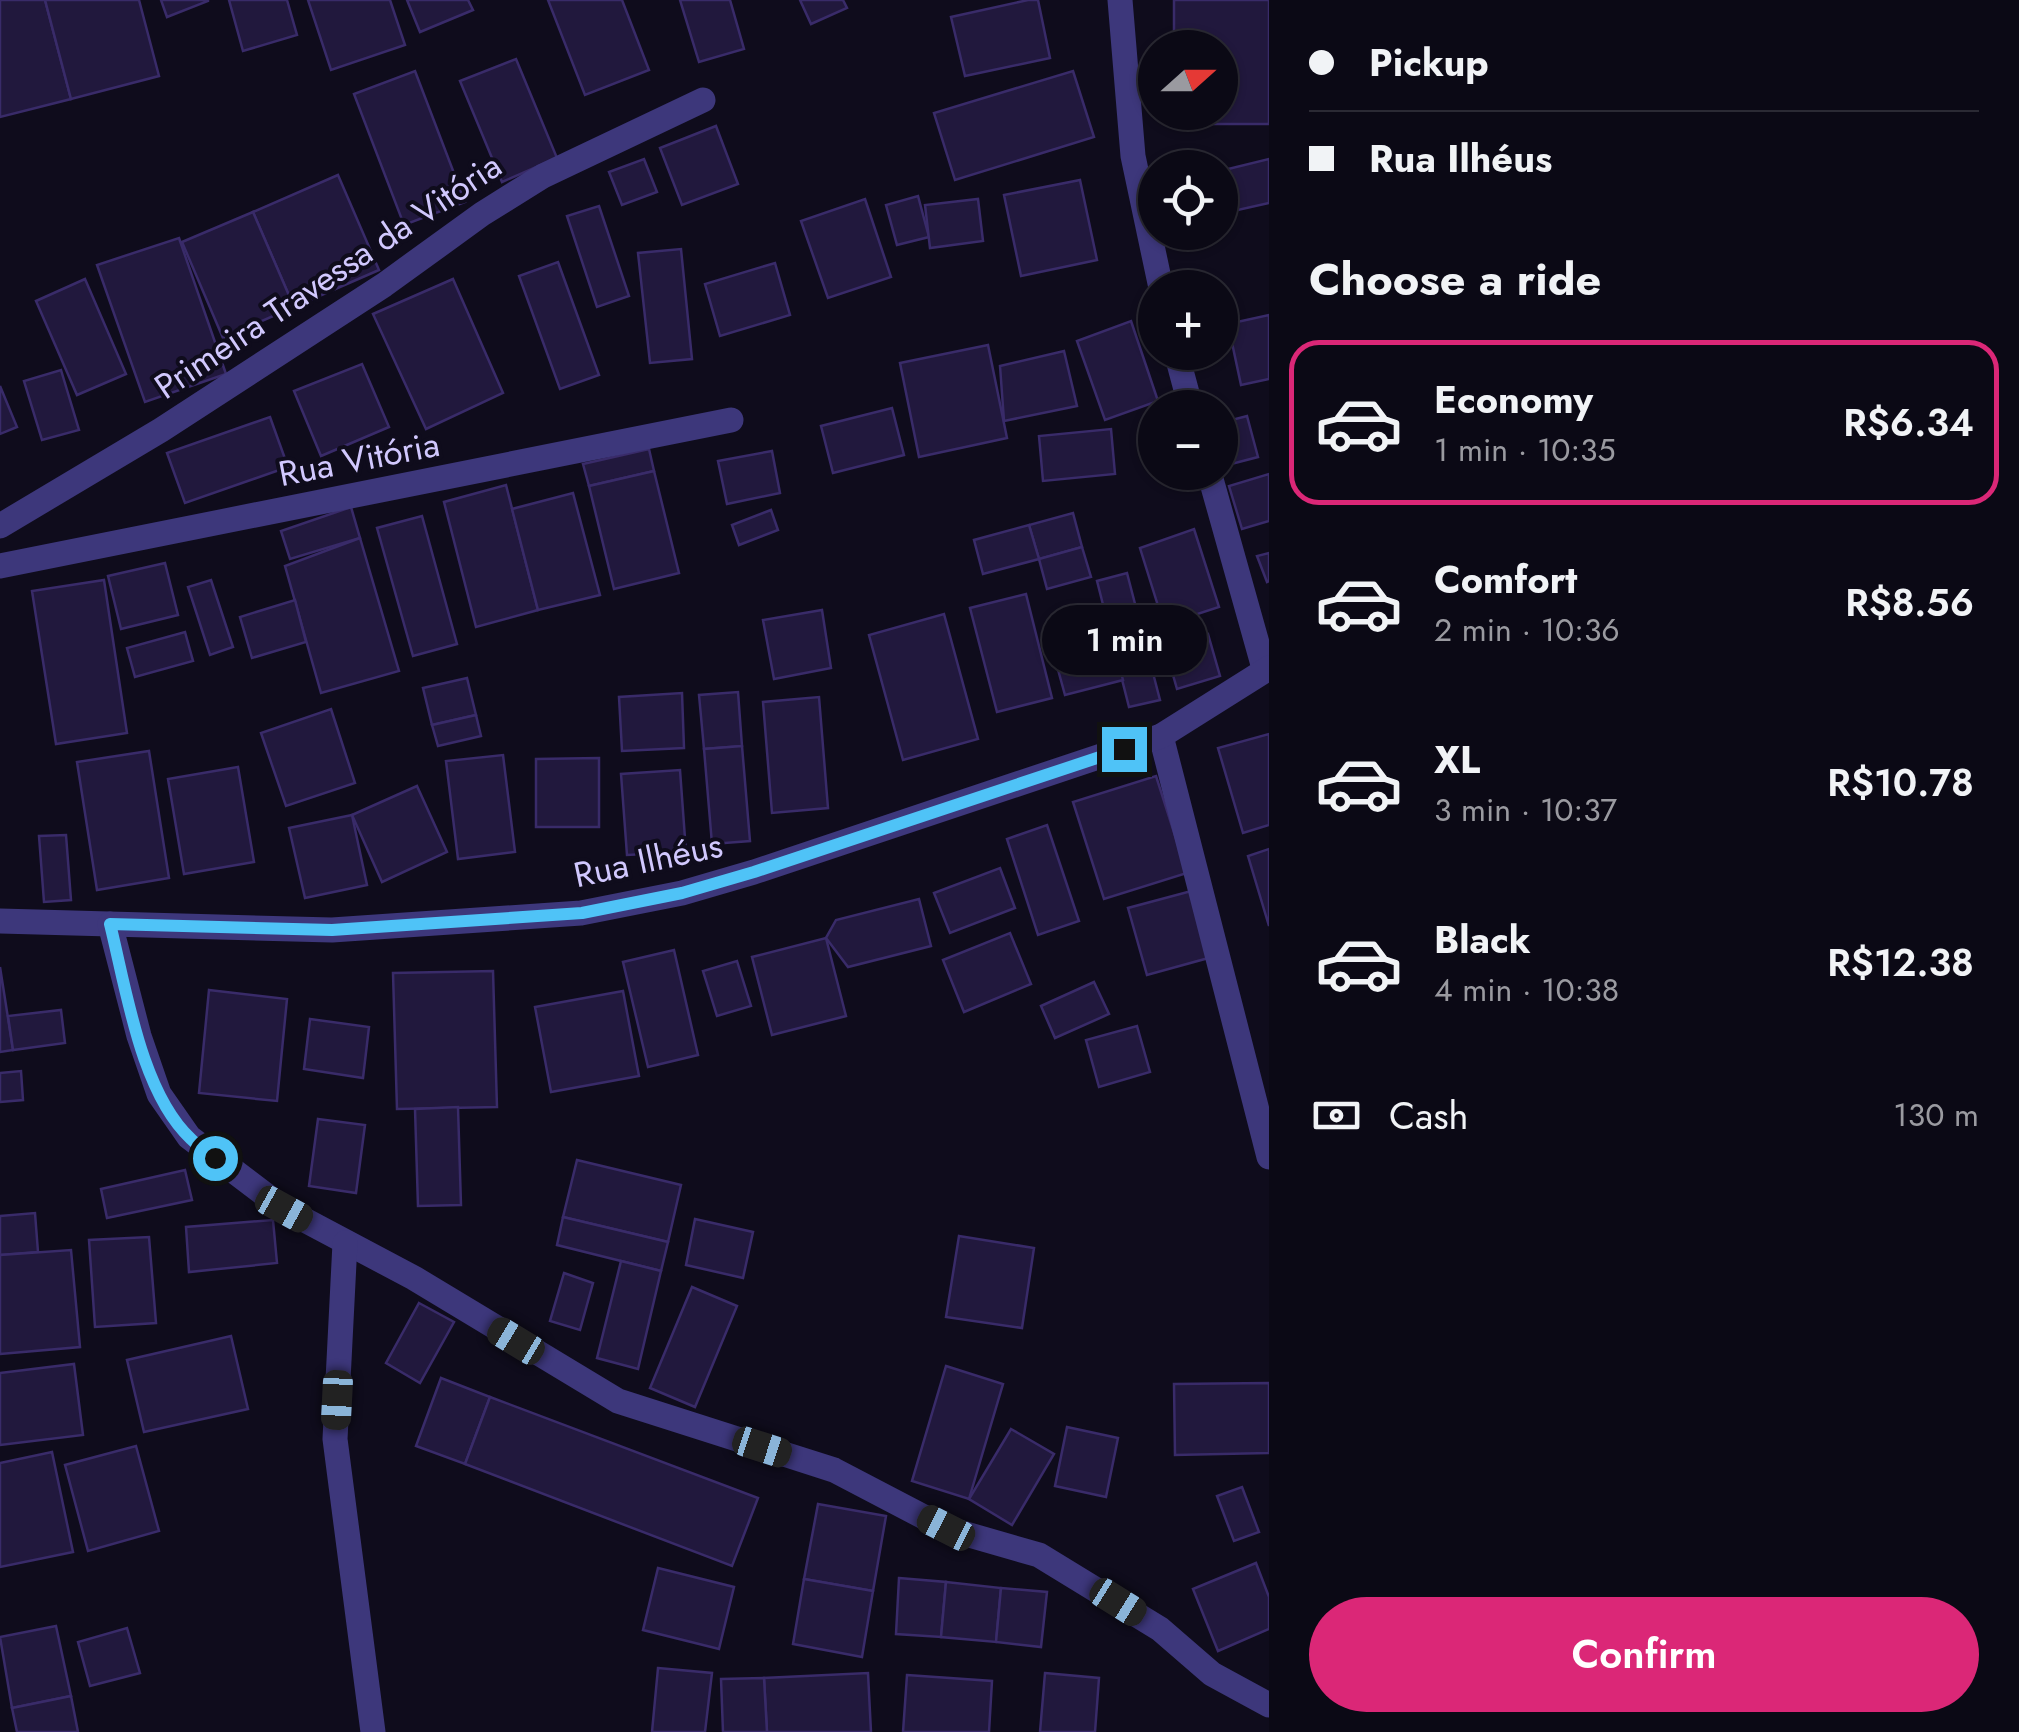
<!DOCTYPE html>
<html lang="en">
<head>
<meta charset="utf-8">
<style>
	:root { --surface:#0b0915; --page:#191722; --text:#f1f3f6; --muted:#9a9aa0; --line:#2b2a34; --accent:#db2777 }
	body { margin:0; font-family:Jost,sans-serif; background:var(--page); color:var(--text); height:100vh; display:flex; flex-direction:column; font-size:38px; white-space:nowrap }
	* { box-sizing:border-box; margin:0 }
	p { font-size:32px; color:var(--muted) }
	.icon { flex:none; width:55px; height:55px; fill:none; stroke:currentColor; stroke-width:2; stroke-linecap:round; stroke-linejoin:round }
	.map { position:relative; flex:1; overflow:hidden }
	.drawer { display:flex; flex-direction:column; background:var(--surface); width:750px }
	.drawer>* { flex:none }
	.banner { display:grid; align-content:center; height:220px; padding:0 40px; background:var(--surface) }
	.needle { width:65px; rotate:69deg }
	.controls { position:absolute; left:1138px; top:30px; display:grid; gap:20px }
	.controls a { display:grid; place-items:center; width:100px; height:100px; border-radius:50%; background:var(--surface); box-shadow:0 2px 8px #0004,0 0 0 2px var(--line); font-size:50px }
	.end { position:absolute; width:45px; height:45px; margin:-22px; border:12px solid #4fc3f7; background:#111; box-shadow:0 0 0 5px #111 }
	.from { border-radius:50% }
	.bubble { position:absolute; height:70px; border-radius:35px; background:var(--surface); box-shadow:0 2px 8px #0004,0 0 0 2px var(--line); font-size:32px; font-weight:600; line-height:70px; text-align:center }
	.car { position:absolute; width:30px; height:60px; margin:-30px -15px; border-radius:12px; box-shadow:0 0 8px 2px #0007; background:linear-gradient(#222 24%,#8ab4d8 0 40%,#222 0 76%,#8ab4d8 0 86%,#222 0) }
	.banner b { display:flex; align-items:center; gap:35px; height:95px; font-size:38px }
	.banner b+b { border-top:2px solid var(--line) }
	.banner i { width:25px; height:25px; background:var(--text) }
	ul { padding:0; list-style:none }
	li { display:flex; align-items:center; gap:30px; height:165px; margin:0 20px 15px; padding:0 20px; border:5px solid transparent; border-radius:30px }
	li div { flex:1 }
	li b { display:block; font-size:38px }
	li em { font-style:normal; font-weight:600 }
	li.on { border-color:var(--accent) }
	li>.icon { width:90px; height:90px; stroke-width:1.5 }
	h2 { padding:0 40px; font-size:45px; line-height:120px }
	.pay { display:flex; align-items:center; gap:25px; height:110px; padding:0 40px; font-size:38px }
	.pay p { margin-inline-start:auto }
	.primary-button { display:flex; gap:20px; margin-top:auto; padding:20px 40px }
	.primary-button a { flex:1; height:115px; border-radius:60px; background:var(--accent); color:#fff; font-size:40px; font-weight:600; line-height:115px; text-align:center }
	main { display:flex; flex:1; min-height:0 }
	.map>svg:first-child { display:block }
</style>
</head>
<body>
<main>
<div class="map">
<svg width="1269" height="1732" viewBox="0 0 1269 1732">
	<rect width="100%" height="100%" fill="#0f0c1c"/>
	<g fill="#21183d" stroke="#392b69" stroke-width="2.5">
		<polygon points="0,0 45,0 71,99 0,117"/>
		<polygon points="45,0 139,0 159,76 71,99"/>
		<polygon points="161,0 208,0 208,1 167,17"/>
		<polygon points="229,0 287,0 297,35 243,51"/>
		<polygon points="308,0 390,0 405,45 331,70"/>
		<polygon points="407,0 468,0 473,10 420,32"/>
		<polygon points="548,0 622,0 649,70 585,95"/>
		<polygon points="680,0 730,0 744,49 699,62"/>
		<polygon points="800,0 843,0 847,8 811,24"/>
		<polygon points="1028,0 1038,0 1050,58 965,76 951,17"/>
		<polygon points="1174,0 1269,0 1269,124 1173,124 1173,112 1220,112 1220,48 1174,48"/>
		<polygon points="516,59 557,158 502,182 460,81"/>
		<polygon points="415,71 465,202 404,225 354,94"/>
		<polygon points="1073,71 1094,137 955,180 934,113"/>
		<polygon points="716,126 738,184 682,205 660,148"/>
		<polygon points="644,159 657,192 622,205 609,172"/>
		<polygon points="1269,159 1269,203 1220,214 1220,171"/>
		<polygon points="338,175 379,270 294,307 253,212"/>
		<polygon points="1080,180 1097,260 1021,276 1004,195"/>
		<polygon points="918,196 929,237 897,245 886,205"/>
		<polygon points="865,199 891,277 828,298 801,221"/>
		<polygon points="978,199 983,241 930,248 925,205"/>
		<polygon points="599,206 629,296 597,307 567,216"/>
		<polygon points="253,212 294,307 223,338 182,242"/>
		<polygon points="179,238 226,374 145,402 97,265"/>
		<polygon points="681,249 692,359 650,363 638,253"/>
		<polygon points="558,262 599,375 560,389 519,276"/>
		<polygon points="775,263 790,315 720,336 705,284"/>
		<polygon points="85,279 126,374 77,395 36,301"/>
		<polygon points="453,279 503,393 426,429 373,314"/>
		<polygon points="1269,315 1269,379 1241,385 1228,324"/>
		<polygon points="1131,321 1158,401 1105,420 1077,341"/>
		<polygon points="988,345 1007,438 919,457 900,363"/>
		<polygon points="1064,351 1077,406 1004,421 1000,366"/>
		<polygon points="362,364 389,427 321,456 294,391"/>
		<polygon points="61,370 79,430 42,440 24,381"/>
		<polygon points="0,386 17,427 0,434"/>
		<polygon points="892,408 904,455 833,473 821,426"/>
		<polygon points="1247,416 1258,457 1220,467 1220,423"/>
		<polygon points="270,417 288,467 185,503 167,453"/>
		<polygon points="1111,429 1115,474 1043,481 1039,436"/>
		<polygon points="649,449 654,471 589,486 583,464"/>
		<polygon points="772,451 780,493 727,504 718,461"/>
		<polygon points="654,471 679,573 614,589 589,486"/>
		<polygon points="1269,474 1269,521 1242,529 1229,486"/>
		<polygon points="506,485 538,610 476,627 444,502"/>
		<polygon points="573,493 600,595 538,610 512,509"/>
		<polygon points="351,507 360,538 290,559 281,531"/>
		<polygon points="771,510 778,530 739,545 732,525"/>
		<polygon points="1073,513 1082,547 1039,559 1029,525"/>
		<polygon points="422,516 457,644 413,656 377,528"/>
		<polygon points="1029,525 1039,559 983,574 974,540"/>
		<polygon points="1194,529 1219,607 1164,625 1140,548"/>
		<polygon points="360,538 399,671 321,693 285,566"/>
		<polygon points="1082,547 1091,577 1047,589 1039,559"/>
		<polygon points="1269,553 1269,581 1267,582 1257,556"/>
		<polygon points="165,563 178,615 121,629 108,576"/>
		<polygon points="1127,573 1160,700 1129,707 1097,581"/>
		<polygon points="104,580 127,733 56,744 32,591"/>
		<polygon points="211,580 233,647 210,655 188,587"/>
		<polygon points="1026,594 1052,698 997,712 970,608"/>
		<polygon points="295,600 306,642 252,658 240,617"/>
		<polygon points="822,610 831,668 774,679 763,620"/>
		<polygon points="1104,610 1123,680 1065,695 1046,626"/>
		<polygon points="944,614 978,739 903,760 869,635"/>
		<polygon points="185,632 193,661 135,677 127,648"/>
		<polygon points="1208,634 1220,676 1177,689 1165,647"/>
		<polygon points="467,678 476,715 432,725 423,688"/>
		<polygon points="738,692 742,746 704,749 699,695"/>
		<polygon points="682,693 684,748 622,751 619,697"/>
		<polygon points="819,697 828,808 772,813 763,702"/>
		<polygon points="331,709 355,783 286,806 261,733"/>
		<polygon points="476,715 481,736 438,746 432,725"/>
		<polygon points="1269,734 1269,825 1243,833 1218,748"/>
		<polygon points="742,746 750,841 712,844 704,749"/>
		<polygon points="149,751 169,878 97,890 77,762"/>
		<polygon points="503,755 515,852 458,859 446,761"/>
		<polygon points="599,758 599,827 536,827 536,759"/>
		<polygon points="238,767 254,862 184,874 168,779"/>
		<polygon points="680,770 686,852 627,855 621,774"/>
		<polygon points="1156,776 1187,873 1104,899 1073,802"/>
		<polygon points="417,786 447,852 382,882 352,815"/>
		<polygon points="352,815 367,885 305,898 289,828"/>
		<polygon points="1047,825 1079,921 1038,935 1007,839"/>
		<polygon points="66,835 71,900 44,902 39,836"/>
		<polygon points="1269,849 1269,926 1248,856"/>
		<polygon points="1000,868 1015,908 950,933 934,893"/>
		<polygon points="1195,890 1212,957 1147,975 1128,908"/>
		<polygon points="919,899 931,946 848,967 826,938 836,920"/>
		<polygon points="1010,933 1031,984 964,1012 943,960"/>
		<polygon points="826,938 846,1016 772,1035 752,957"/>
		<polygon points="674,950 698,1055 648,1067 623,962"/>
		<polygon points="737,961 751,1006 717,1016 703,971"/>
		<polygon points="0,967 13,1050 0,1052"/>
		<polygon points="493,971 497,1107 397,1109 393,973"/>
		<polygon points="1094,982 1109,1014 1055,1038 1041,1006"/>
		<polygon points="209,990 287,999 277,1101 199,1093"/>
		<polygon points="623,991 639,1076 551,1092 535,1007"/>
		<polygon points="61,1010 65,1043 13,1050 8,1016"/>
		<polygon points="310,1019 369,1027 363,1078 304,1069"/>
		<polygon points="1137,1026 1150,1072 1099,1087 1086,1040"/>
		<polygon points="21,1071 23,1100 0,1102 0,1073"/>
		<polygon points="458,1107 461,1205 418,1206 415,1109"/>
		<polygon points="318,1119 365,1125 356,1193 309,1186"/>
		<polygon points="577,1160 681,1185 668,1242 563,1217"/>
		<polygon points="185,1170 192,1200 107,1218 101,1189"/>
		<polygon points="35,1213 38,1252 0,1255 0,1216"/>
		<polygon points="563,1217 668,1242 661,1271 557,1245"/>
		<polygon points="695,1219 753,1232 743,1278 686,1265"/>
		<polygon points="273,1220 277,1263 189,1272 186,1227"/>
		<polygon points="959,1236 1034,1248 1022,1328 946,1317"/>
		<polygon points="149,1237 156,1323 95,1327 89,1240"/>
		<polygon points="71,1250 80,1347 0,1354 0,1255"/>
		<polygon points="621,1261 661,1271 638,1369 597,1358"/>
		<polygon points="564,1273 593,1283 580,1330 550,1321"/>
		<polygon points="692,1287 737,1306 695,1407 650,1388"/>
		<polygon points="419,1303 454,1322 420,1383 386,1363"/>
		<polygon points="231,1336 248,1409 144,1432 127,1360"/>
		<polygon points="74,1364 83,1435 0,1445 0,1373"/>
		<polygon points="946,1366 1003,1384 969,1499 912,1481"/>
		<polygon points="441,1378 490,1397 465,1464 416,1446"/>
		<polygon points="1269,1383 1269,1453 1175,1455 1174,1384"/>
		<polygon points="490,1397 758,1498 732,1566 465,1464"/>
		<polygon points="1067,1427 1118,1438 1106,1497 1055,1486"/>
		<polygon points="1011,1429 1054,1454 1012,1525 969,1499"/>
		<polygon points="136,1446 159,1531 88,1551 65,1465"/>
		<polygon points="52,1452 73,1552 0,1567 0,1463"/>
		<polygon points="1242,1487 1259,1532 1234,1541 1217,1496"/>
		<polygon points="818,1504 886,1516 873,1591 804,1579"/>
		<polygon points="1256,1563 1269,1597 1269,1629 1218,1651 1193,1589"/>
		<polygon points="658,1568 734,1587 719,1649 643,1630"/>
		<polygon points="899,1578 946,1582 941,1637 896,1634"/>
		<polygon points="804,1579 873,1591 862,1657 793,1644"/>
		<polygon points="946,1582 1001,1588 996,1642 941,1637"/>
		<polygon points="1001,1588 1047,1592 1041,1647 996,1642"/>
		<polygon points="56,1626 71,1696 12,1708 0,1637"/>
		<polygon points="127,1628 140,1673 90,1686 78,1642"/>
		<polygon points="658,1668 712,1673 705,1732 652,1732"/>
		<polygon points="868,1673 871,1732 767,1732 764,1678"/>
		<polygon points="1045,1673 1099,1678 1095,1732 1040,1732"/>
		<polygon points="907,1675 992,1681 989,1732 903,1732"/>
		<polygon points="764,1678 767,1732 723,1732 721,1679"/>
		<polygon points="71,1696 78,1732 17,1732 12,1708"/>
	</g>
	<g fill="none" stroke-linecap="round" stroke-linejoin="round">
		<g stroke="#3d377b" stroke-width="25">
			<polyline points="1120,0 1133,156 1161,288"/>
			<polyline points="1176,352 1191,408"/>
			<polyline points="1209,472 1264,668"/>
			<polyline points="0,526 161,430 384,285 482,214 543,176 703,100"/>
			<polyline points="0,566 731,420"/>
			<polyline points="1161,736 1269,1157"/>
			<polyline points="0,921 332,930 581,913 682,893 754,872 1161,736 1269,668"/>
			<polyline points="110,924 139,1036 159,1094 189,1137 284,1209 414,1278 618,1401 834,1470 945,1528 1039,1555 1160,1629 1212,1674 1269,1705"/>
			<polyline points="345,1243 335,1439 373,1732"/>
		</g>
	</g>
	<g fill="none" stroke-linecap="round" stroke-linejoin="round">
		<path stroke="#4fc3f7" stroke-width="12" d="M215,1158C207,1152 198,1146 191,1139C141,1093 126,988 110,924L332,930L582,913L682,893L754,872L1124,749"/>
	</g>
	<g text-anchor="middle" stroke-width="8" stroke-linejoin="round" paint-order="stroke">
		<g font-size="35" fill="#d1c8fe" stroke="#0f0c1c">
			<text transform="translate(328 276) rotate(-34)" y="12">Primeira Travessa da Vitória</text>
			<text transform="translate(359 459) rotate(-11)" y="12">Rua Vitória</text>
			<text transform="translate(648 860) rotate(-12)" y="12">Rua Ilhéus</text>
		</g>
	</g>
</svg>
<div class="controls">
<a><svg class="needle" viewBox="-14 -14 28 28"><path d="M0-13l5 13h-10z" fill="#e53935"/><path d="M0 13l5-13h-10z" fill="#9a9aa0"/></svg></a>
<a><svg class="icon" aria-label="locate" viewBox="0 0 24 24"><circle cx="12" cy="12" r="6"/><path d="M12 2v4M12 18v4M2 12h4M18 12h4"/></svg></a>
<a>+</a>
<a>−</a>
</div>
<i class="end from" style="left:215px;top:1158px"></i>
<i class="end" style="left:1124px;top:749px"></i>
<div class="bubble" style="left:1042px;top:605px;width:165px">1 min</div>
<i class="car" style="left:284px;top:1209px;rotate:119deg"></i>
<i class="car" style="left:516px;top:1341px;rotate:301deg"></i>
<i class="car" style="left:337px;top:1400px;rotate:183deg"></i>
<i class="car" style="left:762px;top:1447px;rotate:108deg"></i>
<i class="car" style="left:946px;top:1528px;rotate:297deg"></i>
<i class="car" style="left:1118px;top:1602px;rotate:122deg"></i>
</div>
<section class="drawer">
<div class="banner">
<b><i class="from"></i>Pickup</b>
<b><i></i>Rua Ilhéus</b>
</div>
<h2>Choose a ride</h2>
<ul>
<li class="on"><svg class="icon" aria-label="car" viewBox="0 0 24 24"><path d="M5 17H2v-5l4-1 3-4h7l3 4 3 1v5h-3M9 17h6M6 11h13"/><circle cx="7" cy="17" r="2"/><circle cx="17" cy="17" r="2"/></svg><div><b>Economy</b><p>1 min · 10:35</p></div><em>R$6.34</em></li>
<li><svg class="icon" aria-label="car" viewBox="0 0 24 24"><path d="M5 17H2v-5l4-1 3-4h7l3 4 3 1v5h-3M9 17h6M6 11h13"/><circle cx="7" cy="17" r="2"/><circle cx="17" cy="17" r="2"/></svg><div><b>Comfort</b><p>2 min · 10:36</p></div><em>R$8.56</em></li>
<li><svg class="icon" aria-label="car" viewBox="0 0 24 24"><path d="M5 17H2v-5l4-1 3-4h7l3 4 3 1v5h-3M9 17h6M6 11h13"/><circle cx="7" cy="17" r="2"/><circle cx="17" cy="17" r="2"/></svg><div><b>XL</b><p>3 min · 10:37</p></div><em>R$10.78</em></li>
<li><svg class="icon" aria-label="car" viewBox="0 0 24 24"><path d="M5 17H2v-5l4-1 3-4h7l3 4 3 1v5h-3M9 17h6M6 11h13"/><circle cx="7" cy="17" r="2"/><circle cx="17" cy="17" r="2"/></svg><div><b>Black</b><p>4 min · 10:38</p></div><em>R$12.38</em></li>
</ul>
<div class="pay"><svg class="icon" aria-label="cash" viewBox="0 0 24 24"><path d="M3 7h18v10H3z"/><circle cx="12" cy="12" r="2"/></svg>Cash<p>130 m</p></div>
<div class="primary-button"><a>Confirm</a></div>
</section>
</main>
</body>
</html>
